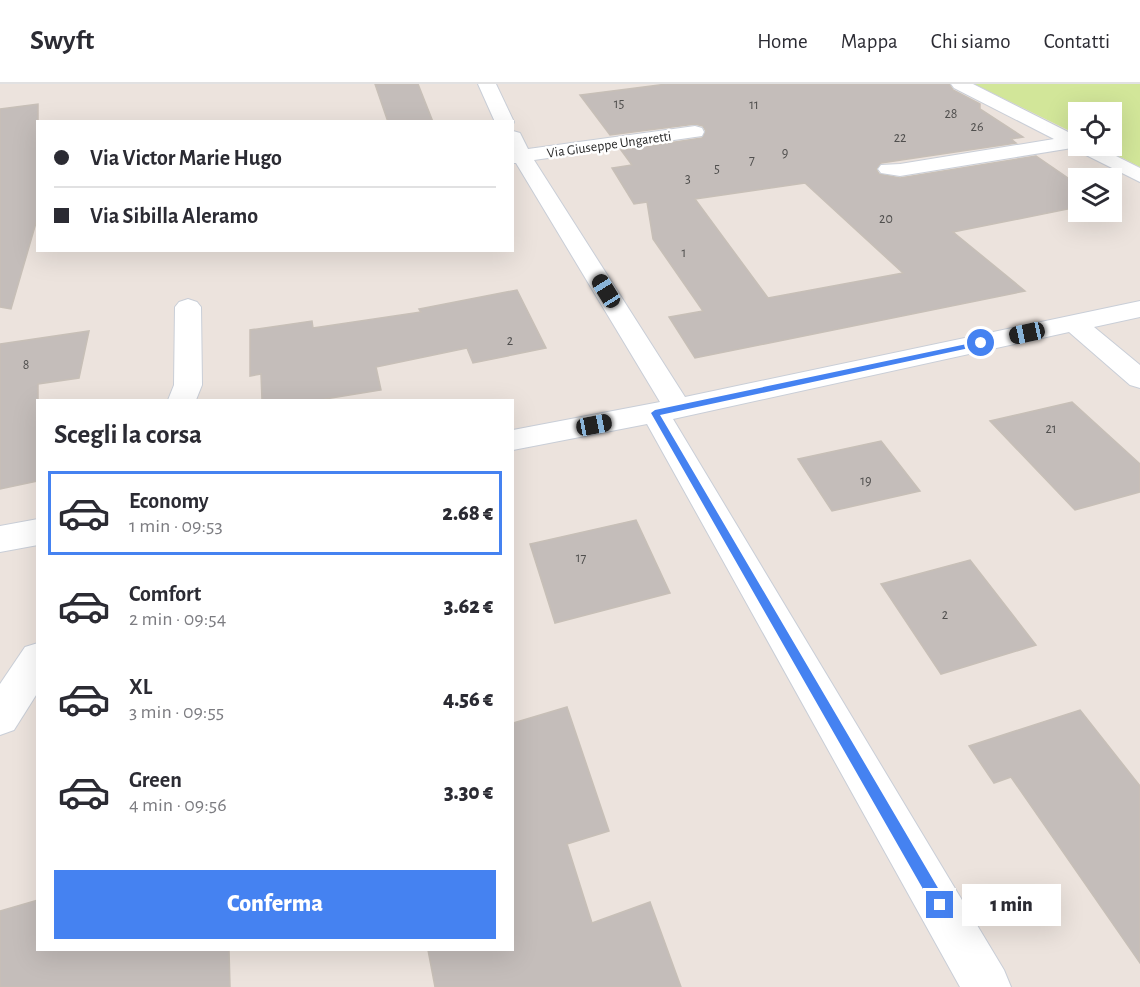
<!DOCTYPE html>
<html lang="it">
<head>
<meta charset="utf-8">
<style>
	:root { --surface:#fff; --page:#f7f7f7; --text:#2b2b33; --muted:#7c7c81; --line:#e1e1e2; --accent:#4582f1 }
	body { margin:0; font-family:"Alegreya Sans",sans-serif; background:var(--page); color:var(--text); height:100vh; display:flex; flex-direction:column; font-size:22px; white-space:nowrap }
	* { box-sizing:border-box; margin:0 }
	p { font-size:20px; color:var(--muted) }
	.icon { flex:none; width:33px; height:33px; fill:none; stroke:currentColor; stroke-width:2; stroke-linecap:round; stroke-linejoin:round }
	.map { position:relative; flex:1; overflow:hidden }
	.details { position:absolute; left:36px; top:315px; width:478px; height:552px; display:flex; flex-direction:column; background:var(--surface); border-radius:0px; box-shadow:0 6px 24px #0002 }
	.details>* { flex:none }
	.top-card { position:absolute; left:36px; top:36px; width:478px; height:132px; border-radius:0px; box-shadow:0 6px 24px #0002; display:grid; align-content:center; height:132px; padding:0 18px; background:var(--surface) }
	.tools { position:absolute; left:1068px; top:18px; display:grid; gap:12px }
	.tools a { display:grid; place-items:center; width:54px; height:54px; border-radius:0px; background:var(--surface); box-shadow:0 6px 24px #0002; font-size:30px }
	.end { position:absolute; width:27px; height:27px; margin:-14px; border:8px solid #4582f1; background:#fff; box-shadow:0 0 0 3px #fff }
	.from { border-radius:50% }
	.bubble { position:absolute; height:42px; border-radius:0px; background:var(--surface); box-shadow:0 6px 24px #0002; font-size:20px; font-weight:800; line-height:42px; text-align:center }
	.car { position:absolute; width:18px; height:36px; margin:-18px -9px; border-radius:8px; box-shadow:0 0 4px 2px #0007; background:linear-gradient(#222 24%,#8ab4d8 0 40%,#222 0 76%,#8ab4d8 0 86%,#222 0) }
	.top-card b { display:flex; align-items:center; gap:21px; height:57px; font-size:22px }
	.top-card b+b { border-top:2px solid var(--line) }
	.top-card i { width:15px; height:15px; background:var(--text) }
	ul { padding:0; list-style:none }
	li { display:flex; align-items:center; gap:18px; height:84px; margin:0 12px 9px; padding:0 6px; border:3px solid transparent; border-radius:0px }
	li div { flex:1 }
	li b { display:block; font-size:22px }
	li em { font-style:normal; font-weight:800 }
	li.selected { border-color:var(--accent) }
	li>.icon { width:54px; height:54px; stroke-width:1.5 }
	h2 { padding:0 18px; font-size:27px; line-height:72px }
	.button { display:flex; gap:12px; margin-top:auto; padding:12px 18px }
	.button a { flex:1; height:69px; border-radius:0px; background:var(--accent); color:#fff; font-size:24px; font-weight:800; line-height:69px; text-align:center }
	header { display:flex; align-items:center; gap:36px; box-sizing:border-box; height:84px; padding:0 30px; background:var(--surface); border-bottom:2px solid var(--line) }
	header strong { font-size:28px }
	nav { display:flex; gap:33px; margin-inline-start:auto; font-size:21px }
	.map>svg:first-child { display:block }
</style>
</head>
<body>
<header>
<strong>Swyft</strong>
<nav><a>Home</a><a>Mappa</a><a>Chi siamo</a><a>Contatti</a></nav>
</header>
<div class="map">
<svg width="1140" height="903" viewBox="0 0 1140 903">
	<rect width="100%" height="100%" fill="#ece3dd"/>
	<polygon fill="#d2e699" points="974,0 1140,0 1140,83 1099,62 1112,62 1112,28 1078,28 1078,51"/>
	<g fill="#c4bdba" stroke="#c7bfb7" stroke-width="1.5" fill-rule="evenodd">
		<polygon points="375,0 418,0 433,38 388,38"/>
		<path d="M667,0H949L953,6L980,20V25L1023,53L1011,55L1016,59L881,79L876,85L879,90L900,94L1036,72L1078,101V123L953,148L1025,207L695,274L669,233L703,227L653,155L647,118L634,120L612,84L632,81L621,66L702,54L706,47L703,42L695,40L610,51L580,11ZM805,99L903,189L768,214L695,115Z"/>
		<polygon points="38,20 38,132 11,225 0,223 0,25"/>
		<polygon points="517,206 546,264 473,279 467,264 376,283 381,306 319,316 262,316 261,290 250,292 250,246 312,237 313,244 421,228 419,225"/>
		<polygon points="89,247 79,294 38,300 38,397 0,405 0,260"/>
		<polygon points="1072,318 1140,380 1140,408 1075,426 990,337"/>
		<polygon points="881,357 920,407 832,427 798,375"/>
		<polygon points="636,436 670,509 555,539 530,460"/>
		<polygon points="970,476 1036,561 941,590 881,500"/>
		<polygon points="567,623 609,747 567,760 592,839 650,818 681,903 435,903 428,866 513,866 513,639"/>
		<polygon points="1080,626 1140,702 1140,879 1011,693 994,699 969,662"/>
		<polygon points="38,816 38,866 229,866 230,903 0,903 0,827"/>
	</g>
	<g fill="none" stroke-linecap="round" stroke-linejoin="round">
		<g stroke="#c9ced7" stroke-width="2">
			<g id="minor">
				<polygon points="478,0 496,0 514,38 513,40 513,38 495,38"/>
				<polygon points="951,0 973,0 1078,53 1078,62 1096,62 1140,84 1140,98 1072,64 900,92 881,89 878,85 881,81 900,80 1054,55 954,4"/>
				<polygon points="695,42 702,44 704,48 702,52 534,76 685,313 1140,217 1140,233 1094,243 1140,281 1140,304 1130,301 1069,248 673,335 1004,886 1011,903 960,903 647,340 513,366 513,346 660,318 516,79 513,79 513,47 520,49 528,65"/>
				<polygon points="188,215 197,218 201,223 202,301 196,316 168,316 174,301 175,223 179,218"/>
				<polygon points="38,435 38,461 0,468 0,442"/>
				<polygon points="38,559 38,608 14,646 0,651 0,600 25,563"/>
			</g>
		</g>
		<use href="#minor" fill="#fff" fill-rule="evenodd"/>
	</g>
	<polygon fill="#4582f1" points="981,257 984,259 983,261 660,331 945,816 947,821 945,826 940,828 935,826 651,329 655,326"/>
	<g text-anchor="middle" stroke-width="5" stroke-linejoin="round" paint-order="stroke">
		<g font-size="14" fill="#504f4e">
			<text x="619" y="24">15</text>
			<text x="754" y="25">11</text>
			<text x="951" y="34">28</text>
			<text x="977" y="47">26</text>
			<text x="900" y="58">22</text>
			<text x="785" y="73">9</text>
			<text x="752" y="80">7</text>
			<text x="717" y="89">5</text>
			<text x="688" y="99">3</text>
			<text x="886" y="139">20</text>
			<text x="684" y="173">1</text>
			<text x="510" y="261">2</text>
			<text x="26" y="285">8</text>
			<text x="1051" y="349">21</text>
			<text x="866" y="401">19</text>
			<text x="581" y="478">17</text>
			<text x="945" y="535">2</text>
		</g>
		<g font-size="14" fill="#2a2a2a" stroke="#fff">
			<text transform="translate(609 60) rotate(-8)" y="5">Via Giuseppe Ungaretti</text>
		</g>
	</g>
</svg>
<div class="tools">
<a><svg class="icon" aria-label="locate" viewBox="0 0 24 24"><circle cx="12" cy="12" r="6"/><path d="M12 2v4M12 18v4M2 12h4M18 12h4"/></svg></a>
<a><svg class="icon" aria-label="layers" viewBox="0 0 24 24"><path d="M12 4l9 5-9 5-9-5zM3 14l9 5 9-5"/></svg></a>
</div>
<i class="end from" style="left:981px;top:259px"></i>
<i class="end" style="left:940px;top:821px"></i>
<div class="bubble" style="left:962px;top:800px;width:99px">1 min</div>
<i class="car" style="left:606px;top:207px;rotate:328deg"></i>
<i class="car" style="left:1027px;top:249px;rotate:258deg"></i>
<i class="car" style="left:594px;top:341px;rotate:79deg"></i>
<div class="top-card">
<b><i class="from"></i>Via Victor Marie Hugo</b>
<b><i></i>Via Sibilla Aleramo</b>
</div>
<section class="details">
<h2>Scegli la corsa</h2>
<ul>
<li class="selected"><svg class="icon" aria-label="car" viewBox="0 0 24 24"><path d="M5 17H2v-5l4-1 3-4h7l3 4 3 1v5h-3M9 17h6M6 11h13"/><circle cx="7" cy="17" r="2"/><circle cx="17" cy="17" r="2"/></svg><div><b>Economy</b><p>1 min · 09:53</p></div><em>2.68 €</em></li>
<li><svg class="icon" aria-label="car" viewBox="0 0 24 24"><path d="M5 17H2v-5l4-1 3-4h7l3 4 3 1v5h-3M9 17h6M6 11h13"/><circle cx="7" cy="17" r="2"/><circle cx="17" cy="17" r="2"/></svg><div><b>Comfort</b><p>2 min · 09:54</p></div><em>3.62 €</em></li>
<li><svg class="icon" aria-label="car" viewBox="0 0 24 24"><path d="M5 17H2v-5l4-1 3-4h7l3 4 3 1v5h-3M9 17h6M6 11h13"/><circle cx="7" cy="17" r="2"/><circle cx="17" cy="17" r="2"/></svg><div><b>XL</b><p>3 min · 09:55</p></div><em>4.56 €</em></li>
<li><svg class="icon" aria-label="car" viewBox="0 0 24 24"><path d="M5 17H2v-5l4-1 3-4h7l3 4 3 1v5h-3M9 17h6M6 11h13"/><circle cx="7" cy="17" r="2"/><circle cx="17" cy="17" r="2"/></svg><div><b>Green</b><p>4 min · 09:56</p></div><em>3.30 €</em></li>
</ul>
<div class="button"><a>Conferma</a></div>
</section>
</div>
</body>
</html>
